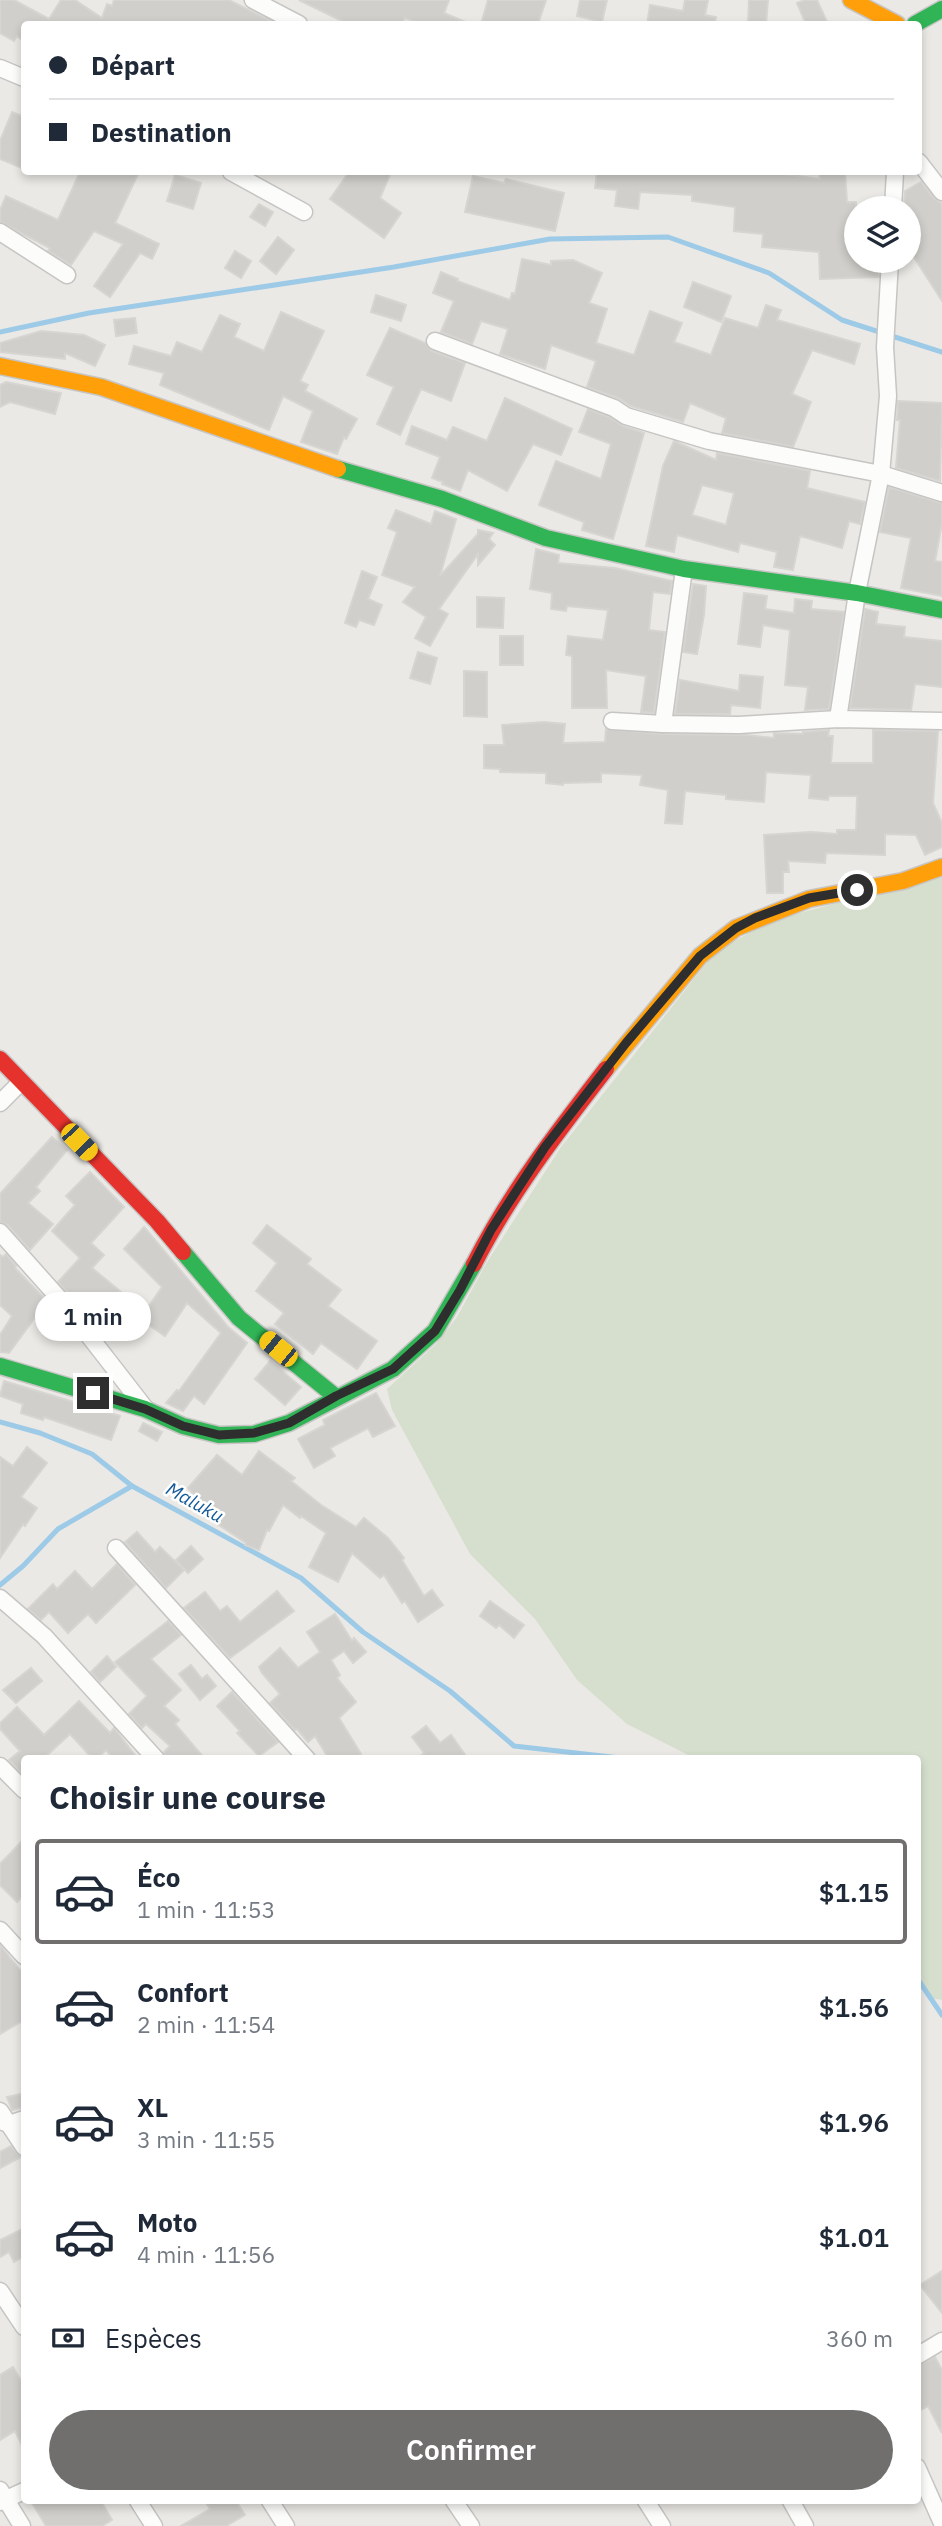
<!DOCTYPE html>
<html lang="fr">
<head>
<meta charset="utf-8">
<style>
	:root { --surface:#fff; --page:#f6f6f7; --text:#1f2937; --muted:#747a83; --line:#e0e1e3; --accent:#706f6e }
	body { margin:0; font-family:"IBM Plex Sans",sans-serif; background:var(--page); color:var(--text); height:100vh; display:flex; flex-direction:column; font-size:26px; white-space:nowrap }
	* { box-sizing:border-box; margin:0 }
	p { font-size:23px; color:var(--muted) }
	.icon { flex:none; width:38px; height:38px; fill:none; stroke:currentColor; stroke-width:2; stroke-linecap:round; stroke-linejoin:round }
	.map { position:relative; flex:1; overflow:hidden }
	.panel { position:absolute; left:21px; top:1755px; width:900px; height:749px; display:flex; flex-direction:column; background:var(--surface); border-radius:7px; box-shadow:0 4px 10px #0003 }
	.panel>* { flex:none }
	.banner { position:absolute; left:21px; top:21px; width:901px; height:154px; border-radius:7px; box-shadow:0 4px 10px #0003; display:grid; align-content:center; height:154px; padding:0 28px; background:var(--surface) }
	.fabs { position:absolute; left:844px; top:196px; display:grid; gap:14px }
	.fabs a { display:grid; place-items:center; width:77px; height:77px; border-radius:50%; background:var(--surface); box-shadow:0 4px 10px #0003; font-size:35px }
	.end { position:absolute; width:32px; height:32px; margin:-16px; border:9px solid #2e2e2e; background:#fff; box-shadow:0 0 0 4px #fff }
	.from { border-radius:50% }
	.bubble { position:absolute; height:49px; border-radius:24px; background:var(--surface); box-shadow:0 4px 10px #0003; font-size:23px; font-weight:600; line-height:49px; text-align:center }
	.car { position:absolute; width:21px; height:42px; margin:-21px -10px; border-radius:9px; box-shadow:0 0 5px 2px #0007; background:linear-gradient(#f5c518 24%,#345 0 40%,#f5c518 0 76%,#345 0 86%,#f5c518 0) }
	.banner b { display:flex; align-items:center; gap:24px; height:66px; font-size:26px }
	.banner b+b { border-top:2px solid var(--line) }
	.banner i { width:18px; height:18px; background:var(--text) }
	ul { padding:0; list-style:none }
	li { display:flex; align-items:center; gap:21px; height:105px; margin:0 14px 10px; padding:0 14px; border:4px solid transparent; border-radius:7px }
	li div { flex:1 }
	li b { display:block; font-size:26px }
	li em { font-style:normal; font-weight:600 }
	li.on { border-color:var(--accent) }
	li>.icon { width:63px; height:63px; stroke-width:1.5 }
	h2 { padding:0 28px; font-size:32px; line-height:84px }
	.pay { display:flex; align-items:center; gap:18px; height:77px; padding:0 28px; font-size:26px }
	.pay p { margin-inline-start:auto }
	.cta { display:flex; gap:14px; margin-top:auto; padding:14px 28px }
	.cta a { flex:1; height:80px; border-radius:42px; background:var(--accent); color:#fff; font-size:28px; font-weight:600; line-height:80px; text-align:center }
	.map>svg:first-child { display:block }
</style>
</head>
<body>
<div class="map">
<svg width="942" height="2526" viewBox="0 0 942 2526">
	<rect width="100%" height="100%" fill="#ebe9e5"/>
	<polygon fill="#d6dfcd" points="942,875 942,2000 931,1998 917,1984 917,1759 696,1759 627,1724 577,1680 535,1619 470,1554 392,1410 387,1389 436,1344 457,1317 487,1262 561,1147 709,960 733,942 770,921"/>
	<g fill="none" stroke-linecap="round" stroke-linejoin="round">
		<g stroke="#9dcae7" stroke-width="5">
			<polyline points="0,332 89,313 394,267 550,239 668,237 769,273 842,320 942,352"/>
			<polyline points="0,1422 40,1433 92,1454 132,1486 301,1578 363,1632 450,1691 514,1746 629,1759"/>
			<polyline points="0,1585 23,1566 58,1529 132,1486"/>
			<polyline points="917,1978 942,2015"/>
		</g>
	</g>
	<g fill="#d0cfcb" stroke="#d6d5d1" stroke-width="2" fill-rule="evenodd">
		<polygon points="0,0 14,0 49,19 61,0 75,0 102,18 107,4 112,6 114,0 229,0 277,24 24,24 24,41 17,36 14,41 0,33"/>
		<polygon points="299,0 449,0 444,13 470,24 421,24 405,18 402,24 348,24"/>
		<polygon points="488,0 546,0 538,24 481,24"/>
		<polygon points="580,0 607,0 602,22 577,16"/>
		<polygon points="685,0 708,0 705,15 716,17 715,24 647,24 650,5 683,11"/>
		<polygon points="749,0 768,0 766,24 748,24"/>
		<polygon points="805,0 817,0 828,24 806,24 797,3"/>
		<polygon points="12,112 24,117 24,169 0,159 0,141"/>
		<polygon points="80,172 139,172 115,223 159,244 152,259 140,253 110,297 94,286 123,244 94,231 71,265 48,251 50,248 0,222 0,210 6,196 58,220"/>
		<polygon points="349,172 391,172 380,198 401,213 384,238 330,199"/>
		<polygon points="597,172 647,174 647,172 768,172 820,179 819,172 845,172 847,202 856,202 856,261 879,261 879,277 820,279 819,252 762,247 763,234 734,231 735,207 692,201 692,195 640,192 638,209 615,206 617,190 595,188"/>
		<polygon points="175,175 201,183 193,209 167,201"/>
		<polygon points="473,176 504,183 506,179 564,193 555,231 465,212"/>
		<polygon points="921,182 934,198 942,204 942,301 908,248 908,208 904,208 905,191"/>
		<polygon points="259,204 273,212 265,226 250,217"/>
		<polygon points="278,237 294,250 276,274 260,261"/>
		<polygon points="235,251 251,261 241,278 225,268"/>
		<polygon points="522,259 551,265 551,261 573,260 602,273 589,303 607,309 596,343 634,355 650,311 682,323 674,342 711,355 725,318 758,328 766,305 781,310 777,320 860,344 854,364 812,350 792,394 811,402 793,447 722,433 726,418 690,403 683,422 631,406 618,398 587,387 596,361 551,345 545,369 500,354 508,329 481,321 472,344 441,332 454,301 433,293 441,272 458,279 457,281 510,300 512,293 515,294"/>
		<polygon points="693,282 731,296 721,322 684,307"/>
		<polygon points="376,295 406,305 401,321 371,312"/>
		<polygon points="281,312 324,331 300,381 308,385 305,391 357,419 346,439 344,437 337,454 301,442 313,411 283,396 269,430 160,385 164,373 129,364 134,346 171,356 177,342 202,352 220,315 240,324 234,337 264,351"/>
		<polygon points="135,318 137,333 116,336 114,320"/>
		<polygon points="390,328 425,343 431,351 465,363 451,401 421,389 400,435 377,424 394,387 367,375"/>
		<polygon points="41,331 84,335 105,345 95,366 65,353 65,359 0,352 0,343"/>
		<polygon points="6,382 61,393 55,414 10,402 0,407 0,385"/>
		<polygon points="505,398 572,429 561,455 533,444 507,491 468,470 460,491 442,484 443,482 432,478 440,457 406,444 412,426 447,440 453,427 487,441"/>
		<polygon points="898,401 942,403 940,481 896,468 900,420 897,420"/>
		<polygon points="588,409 609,417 623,426 644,433 613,539 582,530 584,522 539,505 556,461 601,479 611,444 579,432"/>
		<path d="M674,441L716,460L717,453L810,471L807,488L865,502L860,524L849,521L842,548L800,536L793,570L774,567L777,552L740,543L738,552L677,535L674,552L646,546L663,466ZM702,485L734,493L726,525L692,515Z"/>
		<polygon points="889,487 942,503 942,523 935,561 942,562 942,596 901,588 911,538 880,532"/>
		<polygon points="396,510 431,524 435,511 456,519 440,576 478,534 478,530 493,533 489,539 495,545 478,565 478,554 439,609 448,614 430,646 415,638 426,617 403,602 415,587 382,575 397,532 388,528"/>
		<polygon points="536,549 559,555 558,563 615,568 672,581 670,594 653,592 649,630 665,632 654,713 641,712 646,676 606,670 607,708 572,708 572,656 566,655 568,636 603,640 608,610 567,606 566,611 551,609 552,593 530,589"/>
		<polygon points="362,571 377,577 368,599 382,605 374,625 359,620 356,627 345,623"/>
		<polygon points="693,584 706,586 704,615 697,654 683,652"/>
		<polygon points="744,593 767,596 765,609 794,613 795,599 812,601 811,609 844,612 829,709 805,710 808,687 785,685 790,630 763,625 760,647 738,644"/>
		<polygon points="477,597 504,598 503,628 477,627"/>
		<polygon points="865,609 878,612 876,624 905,627 904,637 942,641 942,687 915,684 911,710 850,708"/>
		<rect x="500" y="636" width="23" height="29"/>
		<polygon points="418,652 437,658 430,684 410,678"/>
		<polygon points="464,671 487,672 487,717 464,716"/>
		<polygon points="740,675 763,677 760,708 731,705 730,714 675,714 680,680 739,691"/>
		<polygon points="544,722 565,724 563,743 605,742 606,729 662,734 747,735 774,738 774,733 803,734 803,732 829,730 828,736 833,736 831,763 873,763 873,730 938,731 933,803 942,823 942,847 925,855 916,835 885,834 885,855 826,853 825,863 788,861 789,872 783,872 783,893 767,893 764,835 811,832 837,834 837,830 856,830 857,796 829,796 828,800 809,798 811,775 766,772 764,802 726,799 726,795 685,791 682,824 665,823 668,790 640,785 642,775 601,773 601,782 563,783 563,785 546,783 546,773 500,772 500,769 484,768 484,745 504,745 502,725"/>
		<polygon points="52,1137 67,1150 36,1187 40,1191 28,1203 53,1224 30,1250 8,1225 0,1222 0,1194"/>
		<polygon points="90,1172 124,1207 91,1243 104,1255 92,1268 138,1306 114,1335 79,1306 58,1282 80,1258 52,1231 75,1205 66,1196"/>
		<polygon points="267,1225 311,1259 307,1264 341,1290 328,1306 377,1341 357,1369 321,1343 313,1354 275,1324 284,1313 256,1291 277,1263 253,1243"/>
		<polygon points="144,1227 228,1327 247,1343 204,1404 194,1396 183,1411 166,1403 177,1390 179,1391 221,1333 187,1303 165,1336 140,1319 162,1287 124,1249"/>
		<polygon points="6,1254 16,1266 15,1268 47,1301 9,1353 0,1352 0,1335 12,1316 0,1305 0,1255 3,1257"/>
		<polygon points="270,1361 301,1387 285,1405 255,1379"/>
		<polygon points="4,1381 120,1416 111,1440 44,1417 43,1420 21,1413 23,1404 0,1396"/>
		<polygon points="376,1393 395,1426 373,1437 368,1428 330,1448 335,1456 314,1468 298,1439 325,1425 323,1420"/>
		<polygon points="143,1423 162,1432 157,1441 139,1431"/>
		<polygon points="27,1447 47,1463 21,1497 37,1508 25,1526 23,1524 0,1558 0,1457 13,1466"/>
		<polygon points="259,1451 295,1478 291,1481 321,1505 356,1527 364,1518 388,1538 404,1558 402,1560 424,1596 432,1590 443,1605 418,1622 405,1601 402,1603 384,1575 380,1578 352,1553 338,1582 309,1567 326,1533 301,1516 300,1518 283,1505 269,1531 267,1530 259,1550 245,1545 246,1543 219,1525 221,1523 188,1488 217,1455 242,1475"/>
		<polygon points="137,1532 155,1552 160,1547 184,1570 166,1588 125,1542"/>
		<polygon points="191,1546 203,1559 188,1573 176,1560"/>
		<polygon points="117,1564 135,1585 96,1623 88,1614 68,1633 49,1612 41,1620 28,1609 53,1584 57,1589 75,1571 92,1589"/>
		<polygon points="277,1591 294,1611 230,1658 184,1608 205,1592 220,1611 227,1606 240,1622"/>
		<polygon points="490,1601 524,1625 514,1638 499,1625 496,1628 480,1616"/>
		<polygon points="335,1614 352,1641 354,1638 366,1652 353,1663 344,1651 331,1660 340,1675 337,1678 356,1702 339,1718 361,1754 352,1759 329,1759 315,1736 308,1742 297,1729 295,1730 270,1703 280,1694 262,1673 259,1667 280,1648 298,1668 320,1652 307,1632"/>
		<polygon points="168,1621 181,1635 151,1659 181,1690 164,1706 179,1720 175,1724 205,1759 166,1759 164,1752 170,1746 146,1724 142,1728 129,1714 147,1696 115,1662"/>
		<polygon points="107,1656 116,1667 100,1682 91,1672"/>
		<polygon points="191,1665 202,1679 207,1675 216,1686 200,1700 179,1674"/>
		<polygon points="31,1668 42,1681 16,1703 3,1690"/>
		<polygon points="232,1692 278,1742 259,1756 237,1733 240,1731 217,1706"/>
		<polygon points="79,1701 110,1733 114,1728 138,1759 114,1759 106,1750 96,1759 93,1759 70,1734 43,1759 24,1759 24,1776 9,1760 20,1751 0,1729 0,1723 17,1707 44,1735"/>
		<polygon points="426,1726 440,1743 451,1735 468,1759 416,1759 424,1753 412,1737"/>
		<polygon points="24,1839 24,1894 17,1902 0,1885 0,1864"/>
		<polygon points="0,1945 24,1975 24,2020 0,2034"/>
		<polygon points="21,2094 24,2107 12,2110 7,2097"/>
		<polygon points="11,2146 21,2157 0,2168 0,2152"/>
		<polygon points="24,2228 24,2256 14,2262 9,2252 0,2257 0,2240"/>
		<polygon points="942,2271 942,2313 920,2285"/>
		<polygon points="935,2357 942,2370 942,2433 928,2406 917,2412 917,2366"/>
		<polygon points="13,2367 24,2386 24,2449 15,2431 0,2440 0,2375"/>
		<polygon points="31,2501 101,2501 112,2520 102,2526 46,2526"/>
		<polygon points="205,2501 236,2501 245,2515 226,2526 181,2526 210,2509"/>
	</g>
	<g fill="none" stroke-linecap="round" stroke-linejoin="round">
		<g stroke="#c6c5c4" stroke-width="19">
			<g id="street">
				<polyline points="253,0 299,24"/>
				<polyline points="0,68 24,78"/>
				<polyline points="919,162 942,192"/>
				<polyline points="231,172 304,212"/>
				<polyline points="893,208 895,172"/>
				<polyline points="0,232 67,275"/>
				<polyline points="435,341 614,408 626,416 709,441 881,474 942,493"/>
				<polyline points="838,719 857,593 881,474 888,396 885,347 890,261"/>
				<polyline points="612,721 663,724 739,725 838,719 942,721"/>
				<polyline points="663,724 684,569"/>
				<polyline points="0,1103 21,1082"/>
				<polyline points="0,1232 65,1305 145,1408"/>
				<polyline points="116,1548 307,1759"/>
				<polyline points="0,1598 44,1636 156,1759"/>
				<polyline points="0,1766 24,1790"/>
				<polyline points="0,1930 24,1956"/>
				<polyline points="0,2111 24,2147"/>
				<polyline points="0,2121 9,2124 24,2119"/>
				<polyline points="0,2291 24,2327"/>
				<polyline points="917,2356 942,2341"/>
				<polyline points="917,2467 942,2523"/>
				<polyline points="0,2490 22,2526"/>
				<polyline points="138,2501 154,2526"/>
				<polyline points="270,2501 286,2526"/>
				<polyline points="454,2501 471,2526"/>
				<polyline points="646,2501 662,2526"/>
				<polyline points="791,2501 805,2526"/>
				<polyline points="0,2502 24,2491"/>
			</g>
		</g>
		<g stroke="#c6c5c4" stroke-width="19">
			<g id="fast">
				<polyline points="915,24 942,9"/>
				<polyline points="338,469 442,499 546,538 684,569 857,593 942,610"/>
				<polyline points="183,1252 239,1318 336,1397"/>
				<polyline points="0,1366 145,1409 183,1426 219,1435 254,1434 289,1423 393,1369 435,1331 474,1264"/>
			</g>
		</g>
		<g stroke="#c6c5c4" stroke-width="19">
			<g id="slow">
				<polyline points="851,0 897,24"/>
				<polyline points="0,366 101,387 338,469"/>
				<polyline points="606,1069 700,956 736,928 809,899 903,881 942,867"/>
			</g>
		</g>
		<g stroke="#c6c5c4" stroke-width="19">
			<g id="jam">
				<polyline points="0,1059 157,1221 183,1252"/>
				<path d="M474,1264C510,1193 558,1131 606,1069"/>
			</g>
		</g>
		<use href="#street" stroke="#fcfcfb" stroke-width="16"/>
		<use href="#fast" stroke="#30b455" stroke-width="16"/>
		<use href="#slow" stroke="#ff9f0a" stroke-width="16"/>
		<use href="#jam" stroke="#e5322d" stroke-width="16"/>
	</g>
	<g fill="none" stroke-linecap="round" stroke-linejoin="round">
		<polyline stroke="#2e2e2e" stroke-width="9" points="93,1393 145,1409 183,1426 219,1435 254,1433 289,1423 336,1396 393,1369 435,1331 460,1290 491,1230 545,1147 626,1043 700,956 736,928 755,918 809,898 857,890"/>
	</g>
	<g text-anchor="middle" stroke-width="5" stroke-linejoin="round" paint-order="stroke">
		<g font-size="19" font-style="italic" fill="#165a99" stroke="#fff">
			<text transform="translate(195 1502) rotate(29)" y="7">Maluku</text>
		</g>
	</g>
</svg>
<div class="fabs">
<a><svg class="icon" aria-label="layers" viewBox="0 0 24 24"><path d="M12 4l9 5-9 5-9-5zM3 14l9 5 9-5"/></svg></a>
</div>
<i class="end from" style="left:857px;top:890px"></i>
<i class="end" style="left:93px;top:1393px"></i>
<div class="bubble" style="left:35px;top:1292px;width:116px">1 min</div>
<i class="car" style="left:79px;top:1142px;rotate:136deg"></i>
<i class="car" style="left:278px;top:1349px;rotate:309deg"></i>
<div class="banner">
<b><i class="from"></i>Départ</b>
<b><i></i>Destination</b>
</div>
<section class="panel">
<h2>Choisir une course</h2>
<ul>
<li class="on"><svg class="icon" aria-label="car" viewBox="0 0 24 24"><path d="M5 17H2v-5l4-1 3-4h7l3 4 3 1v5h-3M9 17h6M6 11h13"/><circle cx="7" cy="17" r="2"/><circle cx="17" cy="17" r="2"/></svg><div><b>Éco</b><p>1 min · 11:53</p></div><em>$1.15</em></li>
<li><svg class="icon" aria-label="car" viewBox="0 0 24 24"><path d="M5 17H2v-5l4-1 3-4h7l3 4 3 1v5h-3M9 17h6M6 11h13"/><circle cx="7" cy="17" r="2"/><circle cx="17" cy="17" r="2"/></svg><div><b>Confort</b><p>2 min · 11:54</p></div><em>$1.56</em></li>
<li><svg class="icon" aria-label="car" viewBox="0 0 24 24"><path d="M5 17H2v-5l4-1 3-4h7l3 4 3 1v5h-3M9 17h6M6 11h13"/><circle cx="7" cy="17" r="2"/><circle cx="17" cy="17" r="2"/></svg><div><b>XL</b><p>3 min · 11:55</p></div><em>$1.96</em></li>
<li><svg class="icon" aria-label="car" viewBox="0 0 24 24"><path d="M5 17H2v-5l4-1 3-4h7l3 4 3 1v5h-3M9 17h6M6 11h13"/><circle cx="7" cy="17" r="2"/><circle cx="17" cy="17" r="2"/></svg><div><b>Moto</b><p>4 min · 11:56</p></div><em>$1.01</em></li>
</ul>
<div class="pay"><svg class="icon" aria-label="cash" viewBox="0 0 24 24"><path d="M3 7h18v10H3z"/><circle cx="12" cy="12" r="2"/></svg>Espèces<p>360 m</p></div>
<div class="cta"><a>Confirmer</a></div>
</section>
</div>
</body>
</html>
